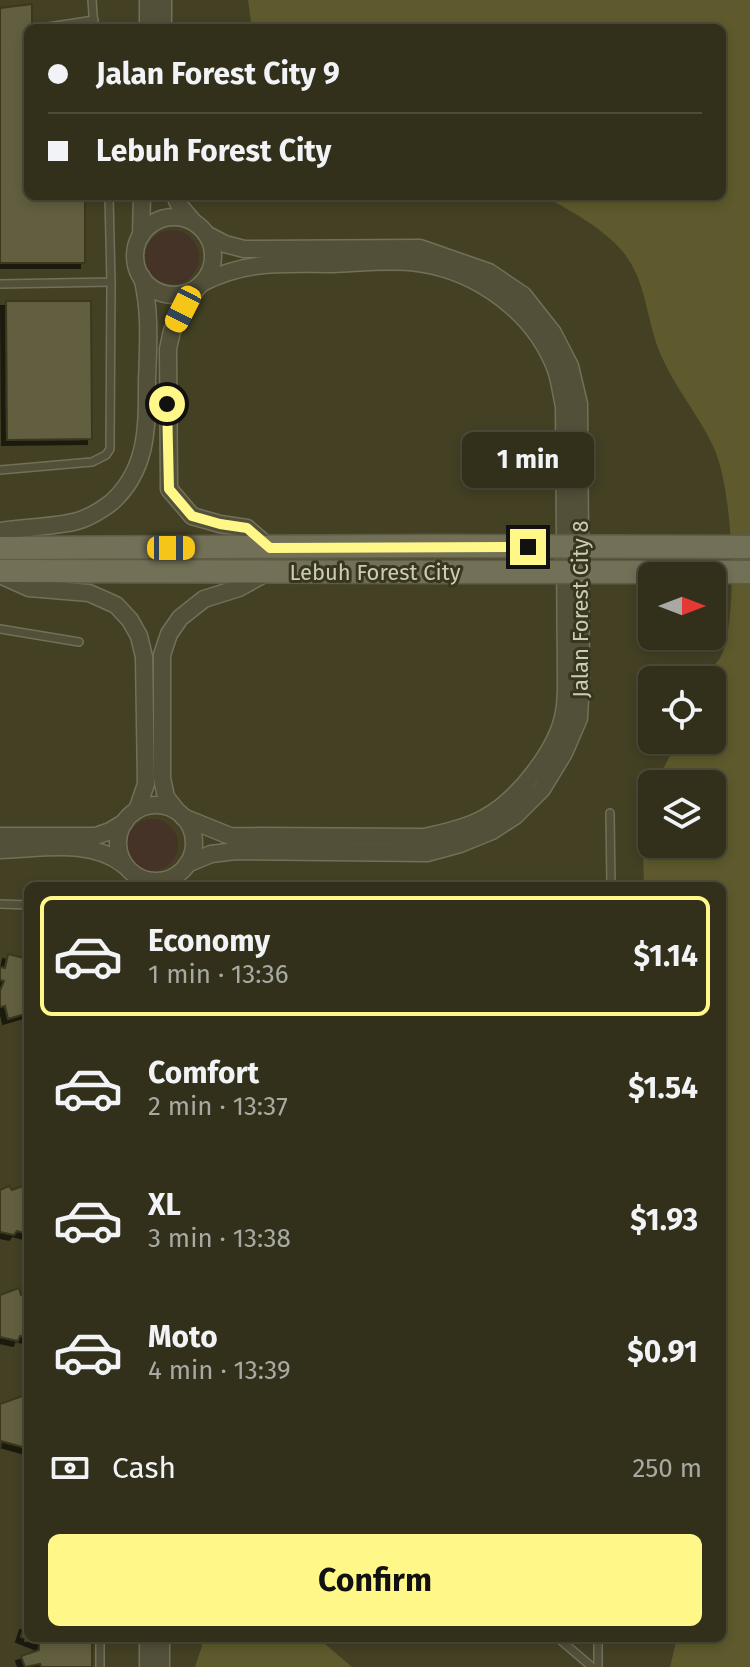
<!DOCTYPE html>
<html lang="en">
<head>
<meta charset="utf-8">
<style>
	:root { --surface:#32301b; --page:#3a3824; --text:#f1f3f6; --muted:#a8a9a3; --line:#4d4b3a; --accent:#fff888 }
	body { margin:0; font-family:"Fira Sans",sans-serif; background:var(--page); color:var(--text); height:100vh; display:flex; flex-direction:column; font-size:30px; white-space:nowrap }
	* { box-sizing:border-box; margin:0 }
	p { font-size:26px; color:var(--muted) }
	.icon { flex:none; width:44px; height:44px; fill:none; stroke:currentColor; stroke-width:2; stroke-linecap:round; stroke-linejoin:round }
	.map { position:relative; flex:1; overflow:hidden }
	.sheet { position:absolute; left:24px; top:882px; width:702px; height:760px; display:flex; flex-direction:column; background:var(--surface); border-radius:12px; box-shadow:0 4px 12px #0003,0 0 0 2px var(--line) }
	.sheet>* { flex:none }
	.top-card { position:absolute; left:24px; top:24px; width:702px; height:176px; border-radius:12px; box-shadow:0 4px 12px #0003,0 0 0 2px var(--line); display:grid; align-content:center; height:176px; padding:0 24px; background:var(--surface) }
	.needle { width:52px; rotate:90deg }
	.buttons { position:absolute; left:638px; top:562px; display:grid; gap:16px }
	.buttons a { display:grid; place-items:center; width:88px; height:88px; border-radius:12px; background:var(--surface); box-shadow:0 4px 12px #0003,0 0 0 2px var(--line); font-size:40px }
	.end { position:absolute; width:36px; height:36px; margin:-18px; border:10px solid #fff888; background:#111; box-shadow:0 0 0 4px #111 }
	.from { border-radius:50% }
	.bubble { position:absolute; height:56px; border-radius:12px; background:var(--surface); box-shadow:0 4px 12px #0003,0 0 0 2px var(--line); font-size:26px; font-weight:700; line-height:56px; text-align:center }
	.car { position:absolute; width:24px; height:48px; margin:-24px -12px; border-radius:10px; box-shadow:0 0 6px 2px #0007; background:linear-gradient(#f5c518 24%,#345 0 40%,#f5c518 0 76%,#345 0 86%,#f5c518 0) }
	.top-card b { display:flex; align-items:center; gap:28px; height:76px; font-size:30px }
	.top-card b+b { border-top:2px solid var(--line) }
	.top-card i { width:20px; height:20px; background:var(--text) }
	ul { padding:14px 0 0; list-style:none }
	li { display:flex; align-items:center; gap:24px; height:120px; margin:0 16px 12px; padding:0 8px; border:4px solid transparent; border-radius:12px }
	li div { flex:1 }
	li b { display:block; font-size:30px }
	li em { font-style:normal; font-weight:700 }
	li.on { border-color:var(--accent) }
	li>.icon { width:72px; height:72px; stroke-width:1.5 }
	.pay { display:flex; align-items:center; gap:20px; height:88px; padding:0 24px; font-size:30px }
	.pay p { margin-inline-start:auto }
	.action { display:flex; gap:16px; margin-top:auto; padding:16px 24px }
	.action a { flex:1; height:92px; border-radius:12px; background:var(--accent); color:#111; font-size:32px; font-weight:700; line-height:92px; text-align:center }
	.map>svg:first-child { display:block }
</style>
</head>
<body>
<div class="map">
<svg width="750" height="1667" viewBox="0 0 750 1667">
	<defs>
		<filter id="shadow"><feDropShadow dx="-5" dy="5" stdDeviation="0" flood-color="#0009"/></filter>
	</defs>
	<rect width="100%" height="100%" fill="#434024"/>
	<g fill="#443326">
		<circle cx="172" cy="257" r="27"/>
		<circle cx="152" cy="845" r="26"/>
	</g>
	<g fill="#5e5a2d">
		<path d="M248,0H750V1667H670L677,1638H722V886H644L642,815L652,810V844H712V784H656V782L671,754L687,755L692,745L688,740H712V680H702C709,669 718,664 723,652C738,607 733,491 714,448C699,415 674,387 660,353C646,320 647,281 623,252C603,228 571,211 544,196H722V28H252Z"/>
		<polygon points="200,1638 318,1638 352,1667 195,1667 202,1646"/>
	</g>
	<g fill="#625f40" stroke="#3a381f" stroke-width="2" filter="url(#shadow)">
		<polygon points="32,4 32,28 28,28 28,196 85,196 85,263 0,263 0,8"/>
		<polygon points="6,301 91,301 92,439 7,440"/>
		<polygon points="8,954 28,959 28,1013 8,1019 5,1006 0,1007 0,991 4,981 0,980 0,967 5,968"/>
		<polygon points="28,1184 28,1234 17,1231 14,1235 0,1232 0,1190 9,1186 12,1190"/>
		<polygon points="19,1288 21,1295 28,1292 28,1338 20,1336 18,1341 0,1337 0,1295"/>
		<polygon points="28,1394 26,1448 1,1441 0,1448 0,1404"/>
		<polygon points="25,1625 28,1626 28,1638 92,1638 92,1667 41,1667 40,1664 25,1667 21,1656 39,1650 39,1644 21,1637"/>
	</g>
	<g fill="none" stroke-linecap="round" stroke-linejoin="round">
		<g stroke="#73705a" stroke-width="10">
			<g id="service">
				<polyline points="92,0 94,28"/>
				<polyline points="42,28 94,20"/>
				<polyline points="0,284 111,282 109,196"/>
				<polyline points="0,470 92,462 106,455 110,449 111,282"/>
				<polyline points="0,629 79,642"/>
				<polyline points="610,813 611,886"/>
				<polyline points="0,904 28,905"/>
				<polyline points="100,1638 100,1667"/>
				<polyline points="558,1638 592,1667"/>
				<polyline points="598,1667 598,1638"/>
			</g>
		</g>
		<g stroke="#73705a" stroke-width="19">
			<g id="tertiary">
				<polyline points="148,0 148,28"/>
				<polyline points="163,28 163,0"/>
				<polyline points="175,196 179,205 192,220"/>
				<circle cx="174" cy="256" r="39"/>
				<polyline points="141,236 142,196"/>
				<polyline points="196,289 172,331 168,349 169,489 192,516 220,524 247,528 270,548"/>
				<path d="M0,531C22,528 46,527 68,523C84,521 99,512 112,502C148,469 147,427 147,382C148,347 151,312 142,277"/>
				<polyline points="0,575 29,588 89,593 116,605 130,620 139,636 144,657 146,784 137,810"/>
				<circle cx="156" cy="843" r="38"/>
				<polyline points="177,811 166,797 162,778 162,655 169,634 180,618 204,599 239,588 268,572"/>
				<path d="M183,817L230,836L425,837C445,832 466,828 484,818C517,801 558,749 564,712C566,702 566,691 566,681L564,406C561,394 560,381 556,370C535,313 478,271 418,263C391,259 360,263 333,264C283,264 247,260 202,283"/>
				<polyline points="0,836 96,836 110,831 125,822"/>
				<path d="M0,850C41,849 91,838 124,865"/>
				<polyline points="187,864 211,854 236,851 427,853 460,844 492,831 515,816 542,789 564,753 579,718 581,681 579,404 570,366 553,333 523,295 489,272 420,248 244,249 225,244 206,234"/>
				<polyline points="148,1638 148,1667"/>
				<polyline points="161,1638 161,1667"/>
			</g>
		</g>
		<g stroke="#5f5c45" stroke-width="25">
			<g id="primary">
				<polyline points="0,548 433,546"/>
				<polyline points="0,571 433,572"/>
			</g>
		</g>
		<use href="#service" stroke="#525039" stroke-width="7"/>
		<use href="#tertiary" stroke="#525039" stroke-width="16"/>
		<use href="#primary" stroke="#727057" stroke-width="22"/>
		<g stroke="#5f5c45" stroke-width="25" stroke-linecap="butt">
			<g id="primary-bridge">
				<polyline points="433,546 750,547"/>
				<polyline points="433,572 750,572"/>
			</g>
		</g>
		<use href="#primary-bridge" stroke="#727057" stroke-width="22"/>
	</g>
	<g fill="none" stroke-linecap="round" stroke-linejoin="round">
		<polyline stroke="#fff888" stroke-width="10" points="167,404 169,489 192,516 220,524 247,528 270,548 528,547"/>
	</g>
	<g text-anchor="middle" stroke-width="6" stroke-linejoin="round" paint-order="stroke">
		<g font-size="22" fill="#cccbb6" stroke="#38361d">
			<text x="375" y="580">Lebuh Forest City</text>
			<text transform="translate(580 609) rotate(-90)" y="8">Jalan Forest City 8</text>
		</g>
	</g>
</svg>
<div class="buttons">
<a><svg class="needle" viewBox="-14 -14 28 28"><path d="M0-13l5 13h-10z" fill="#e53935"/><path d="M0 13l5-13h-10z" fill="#a8a9a3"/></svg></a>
<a><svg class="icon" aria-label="locate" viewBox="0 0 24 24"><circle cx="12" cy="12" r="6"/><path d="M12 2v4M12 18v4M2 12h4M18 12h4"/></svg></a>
<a><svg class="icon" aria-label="layers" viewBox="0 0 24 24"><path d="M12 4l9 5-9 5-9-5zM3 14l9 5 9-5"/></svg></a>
</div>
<i class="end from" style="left:167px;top:404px"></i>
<i class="end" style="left:528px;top:547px"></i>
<div class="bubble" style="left:462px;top:432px;width:132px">1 min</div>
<i class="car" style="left:183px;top:309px;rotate:207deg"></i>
<i class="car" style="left:171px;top:548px;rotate:90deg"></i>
<div class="top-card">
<b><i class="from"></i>Jalan Forest City 9</b>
<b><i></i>Lebuh Forest City</b>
</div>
<section class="sheet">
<ul>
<li class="on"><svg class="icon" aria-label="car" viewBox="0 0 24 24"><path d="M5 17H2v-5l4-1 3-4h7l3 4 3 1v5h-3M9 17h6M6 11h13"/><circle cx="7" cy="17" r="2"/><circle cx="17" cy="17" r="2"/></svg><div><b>Economy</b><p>1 min · 13:36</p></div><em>$1.14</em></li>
<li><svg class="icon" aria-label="car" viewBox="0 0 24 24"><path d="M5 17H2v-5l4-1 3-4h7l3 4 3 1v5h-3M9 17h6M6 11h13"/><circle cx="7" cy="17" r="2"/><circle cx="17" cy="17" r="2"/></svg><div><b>Comfort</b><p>2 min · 13:37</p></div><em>$1.54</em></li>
<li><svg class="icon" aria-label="car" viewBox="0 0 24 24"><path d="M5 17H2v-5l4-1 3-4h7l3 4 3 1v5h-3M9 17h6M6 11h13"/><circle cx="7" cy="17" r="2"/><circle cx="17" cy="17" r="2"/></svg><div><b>XL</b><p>3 min · 13:38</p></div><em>$1.93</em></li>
<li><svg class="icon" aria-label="car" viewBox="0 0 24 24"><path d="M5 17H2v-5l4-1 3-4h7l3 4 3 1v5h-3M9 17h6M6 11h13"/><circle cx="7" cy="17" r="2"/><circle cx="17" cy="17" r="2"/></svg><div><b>Moto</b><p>4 min · 13:39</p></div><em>$0.91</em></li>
</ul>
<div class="pay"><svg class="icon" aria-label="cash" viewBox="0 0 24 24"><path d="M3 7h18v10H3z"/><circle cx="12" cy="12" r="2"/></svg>Cash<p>250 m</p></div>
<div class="action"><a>Confirm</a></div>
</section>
</div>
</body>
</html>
